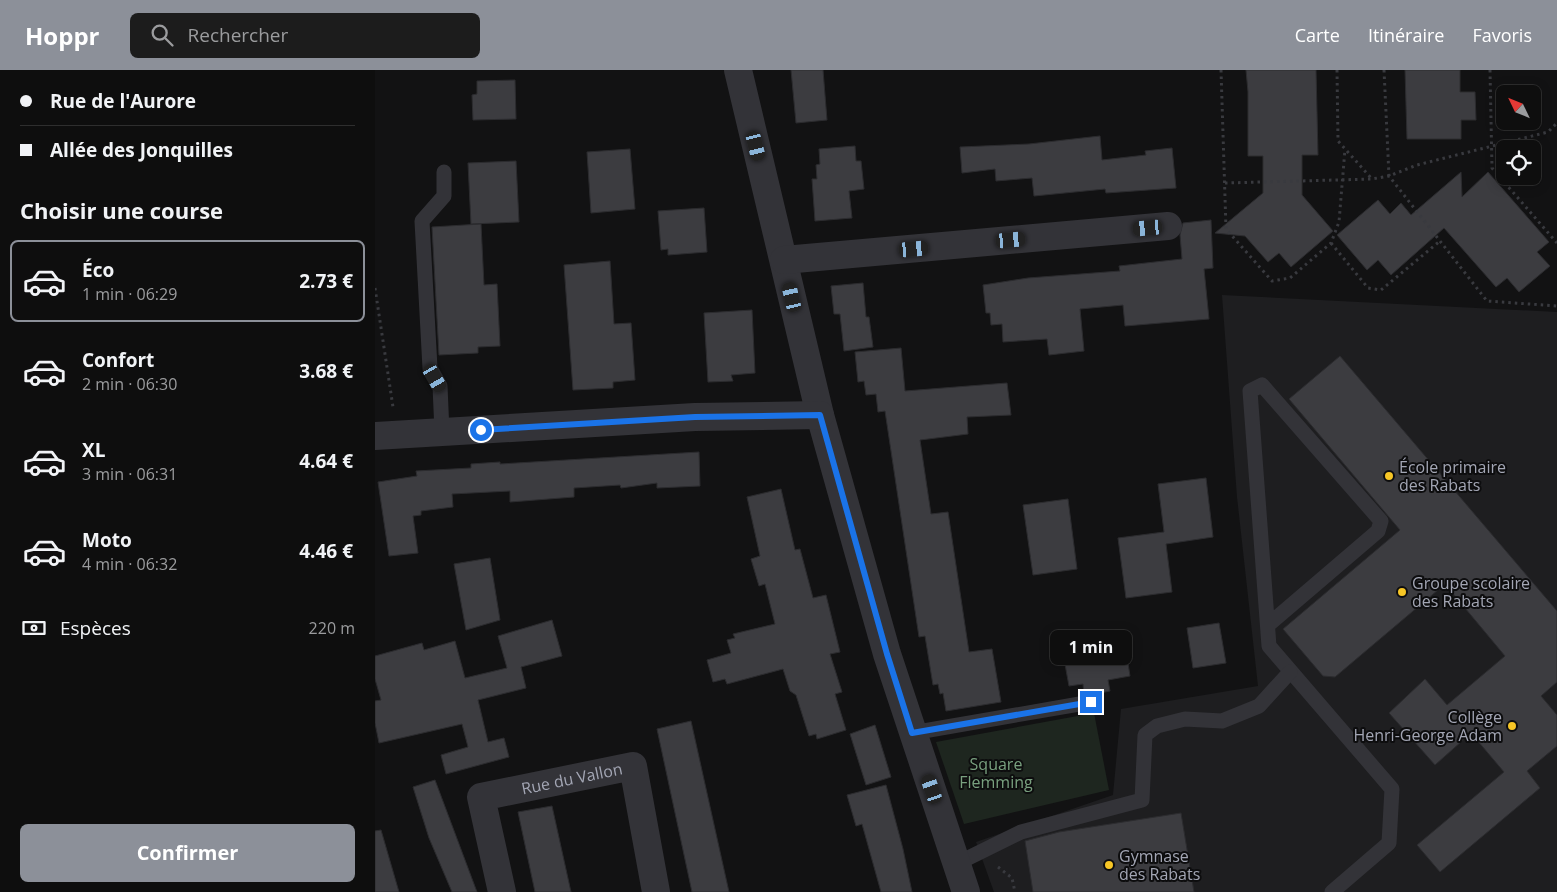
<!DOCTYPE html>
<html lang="fr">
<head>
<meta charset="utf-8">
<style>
	:root { --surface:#0e0e0e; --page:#1c1c1c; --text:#f1f3f6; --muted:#9b9c9e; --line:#2e2e2e; --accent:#8c9099 }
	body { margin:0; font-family:"Open Sans",sans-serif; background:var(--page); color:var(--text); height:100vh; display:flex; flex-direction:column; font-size:19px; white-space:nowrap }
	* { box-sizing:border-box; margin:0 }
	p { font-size:16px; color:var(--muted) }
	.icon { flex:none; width:28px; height:28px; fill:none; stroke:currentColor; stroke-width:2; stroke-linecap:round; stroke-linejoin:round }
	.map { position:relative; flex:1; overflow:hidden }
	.panel { display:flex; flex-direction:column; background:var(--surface); width:375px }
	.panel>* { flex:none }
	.banner { display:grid; align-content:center; height:110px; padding:0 20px; background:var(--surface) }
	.needle { width:32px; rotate:313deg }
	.buttons { position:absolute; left:1121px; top:15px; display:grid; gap:10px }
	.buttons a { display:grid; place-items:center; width:45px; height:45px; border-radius:8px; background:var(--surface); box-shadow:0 2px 12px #0003,0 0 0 1px var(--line); font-size:25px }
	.end { position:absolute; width:22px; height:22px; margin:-11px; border:6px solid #1a73e8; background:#fff; box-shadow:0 0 0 2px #fff }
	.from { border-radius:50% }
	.bubble { position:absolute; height:35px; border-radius:8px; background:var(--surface); box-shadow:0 2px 12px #0003,0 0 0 1px var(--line); font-size:16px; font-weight:700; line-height:35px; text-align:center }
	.car { position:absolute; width:15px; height:30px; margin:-15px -8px; border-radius:6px; box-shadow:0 0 4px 1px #0007; background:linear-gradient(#222 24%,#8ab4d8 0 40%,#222 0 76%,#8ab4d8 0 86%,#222 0) }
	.banner b { display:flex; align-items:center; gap:18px; height:48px; font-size:19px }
	.banner b+b { border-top:1px solid var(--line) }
	.banner i { width:12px; height:12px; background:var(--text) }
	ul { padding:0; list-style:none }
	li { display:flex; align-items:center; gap:15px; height:82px; margin:0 10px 8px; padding:0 10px; border:2px solid transparent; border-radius:8px }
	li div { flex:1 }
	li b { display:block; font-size:19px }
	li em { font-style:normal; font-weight:700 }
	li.selected { border-color:var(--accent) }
	li>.icon { width:45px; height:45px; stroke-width:1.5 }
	h2 { padding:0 20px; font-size:22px; line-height:60px }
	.pay { display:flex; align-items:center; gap:12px; height:55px; padding:0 20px; font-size:19px }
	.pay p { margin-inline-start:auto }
	.action { display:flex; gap:10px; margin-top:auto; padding:10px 20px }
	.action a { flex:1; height:58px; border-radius:8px; background:var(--accent); color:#fff; font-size:20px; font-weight:700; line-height:58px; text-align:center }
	header { display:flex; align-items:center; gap:30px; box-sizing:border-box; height:70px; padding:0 25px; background:var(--accent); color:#fff }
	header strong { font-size:24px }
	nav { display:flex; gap:28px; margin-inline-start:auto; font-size:18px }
	.search { width:350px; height:45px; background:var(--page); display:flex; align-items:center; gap:12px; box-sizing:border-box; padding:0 18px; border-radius:8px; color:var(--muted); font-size:19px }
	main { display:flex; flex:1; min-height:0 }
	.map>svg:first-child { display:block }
</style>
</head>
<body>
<header>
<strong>Hoppr</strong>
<div class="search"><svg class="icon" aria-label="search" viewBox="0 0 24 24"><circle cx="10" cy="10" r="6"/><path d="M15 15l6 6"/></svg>Rechercher</div>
<nav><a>Carte</a><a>Itinéraire</a><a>Favoris</a></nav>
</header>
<main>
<section class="panel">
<div class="banner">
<b><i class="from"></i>Rue de l'Aurore</b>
<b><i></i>Allée des Jonquilles</b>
</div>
<h2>Choisir une course</h2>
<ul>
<li class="selected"><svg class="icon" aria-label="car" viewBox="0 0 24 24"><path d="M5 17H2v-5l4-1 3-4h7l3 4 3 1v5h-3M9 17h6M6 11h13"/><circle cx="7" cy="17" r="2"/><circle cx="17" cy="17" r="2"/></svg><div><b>Éco</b><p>1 min · 06:29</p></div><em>2.73 €</em></li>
<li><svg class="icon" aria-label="car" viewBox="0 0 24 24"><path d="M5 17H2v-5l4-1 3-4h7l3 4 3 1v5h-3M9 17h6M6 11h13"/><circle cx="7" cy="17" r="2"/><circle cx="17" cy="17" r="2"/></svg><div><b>Confort</b><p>2 min · 06:30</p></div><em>3.68 €</em></li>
<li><svg class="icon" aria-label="car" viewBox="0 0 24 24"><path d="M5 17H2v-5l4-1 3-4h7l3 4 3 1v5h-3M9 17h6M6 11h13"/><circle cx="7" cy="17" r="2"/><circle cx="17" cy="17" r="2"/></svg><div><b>XL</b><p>3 min · 06:31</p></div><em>4.64 €</em></li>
<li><svg class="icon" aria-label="car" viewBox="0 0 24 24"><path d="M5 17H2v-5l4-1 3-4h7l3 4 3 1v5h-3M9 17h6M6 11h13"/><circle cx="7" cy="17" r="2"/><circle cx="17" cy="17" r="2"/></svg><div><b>Moto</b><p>4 min · 06:32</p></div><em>4.46 €</em></li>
</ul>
<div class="pay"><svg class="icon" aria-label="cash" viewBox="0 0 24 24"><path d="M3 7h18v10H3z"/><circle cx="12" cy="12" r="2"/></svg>Espèces<p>220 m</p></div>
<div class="action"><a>Confirmer</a></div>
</section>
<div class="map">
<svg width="1182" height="822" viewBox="0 0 1182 822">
	<rect width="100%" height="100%" fill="#121213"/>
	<polygon fill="#1e1e20" points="847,225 1182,242 1182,822 619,822 601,772 738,725 746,639 883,616 862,427"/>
	<polygon fill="#1e261f" points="719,643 734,720 589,754 561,672"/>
	<g fill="#3c3c40" stroke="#2c2c2f">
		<polygon points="416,0 448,0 452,50 421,53"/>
		<polygon points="871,0 941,0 943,85 927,85 927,125 958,161 916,197 904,183 893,192 870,166 840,163 888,123 888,86 873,86 873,22"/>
		<polygon points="1030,0 1085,0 1085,22 1100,22 1101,50 1086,50 1086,69 1032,69"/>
		<polygon points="140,10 141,49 98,50 97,25 102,24 102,11"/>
		<polygon points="725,66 727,90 771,85 770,81 797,78 801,118 731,123 730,119 659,126 657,108 621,111 620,99 587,103 585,77 654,74"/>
		<polygon points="480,76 481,91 486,91 489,119 474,121 477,148 440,151 437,109 442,109 441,95 445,94 444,79"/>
		<polygon points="255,79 260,139 216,143 212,82"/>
		<polygon points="141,91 144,152 96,154 93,93"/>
		<polygon points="1086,102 1087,127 1113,102 1174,172 1162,182 1175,196 1144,222 1132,208 1121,217 1069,158 1016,205 1003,190 992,200 962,165 1003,130 1015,144 1026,133 1036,145"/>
		<polygon points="329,138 332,182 293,185 293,179 286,180 283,141"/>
		<polygon points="836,150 838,198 829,199 834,249 750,256 748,235 705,239 709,281 674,285 672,269 628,272 627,254 616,255 615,243 611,243 608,215 653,208 745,201 744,196 807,189 805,165 808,153"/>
		<polygon points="106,154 109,215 122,214 125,276 103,277 103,283 64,285 57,157"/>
		<polygon points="235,191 239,254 256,253 260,310 238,312 238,318 198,320 189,195"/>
		<polygon points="488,213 491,247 494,247 498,277 469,281 465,244 459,244 456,216"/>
		<polygon points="377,240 380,303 356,305 358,311 333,312 329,243"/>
		<polygon points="526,278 530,321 632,313 636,345 592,347 593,364 545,370 556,444 573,442 594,582 617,579 626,632 571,641 568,623 565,624 563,614 558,615 550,566 544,567 510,341 503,342 501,324 491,325 489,311 483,312 480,282"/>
		<polygon points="965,286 1182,541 1182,612 1166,626 1182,645 1182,676 1152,701 1165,718 1065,802 1042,775 1129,702 1096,663 1060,695 1014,643 1050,609 1072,635 1130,586 1070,514 960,607 948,606 908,559 1025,460 914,329"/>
		<polygon points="324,382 325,416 282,418 282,413 246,418 245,415 199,418 199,427 135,432 135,421 77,424 78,437 46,441 46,445 38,446 43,483 14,486 3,412 42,406 41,401 96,398 96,394 125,392 125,394"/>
		<polygon points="831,408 838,467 791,474 797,522 751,528 743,468 789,462 783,414"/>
		<polygon points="406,419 420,480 425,479 438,528 451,525 465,582 455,584 467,622 460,624 471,660 442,669 441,664 434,666 421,625 415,621 408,599 352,614 350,609 338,612 332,590 356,583 352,570 360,568 358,564 400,554 390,514 384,516 376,489 385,486 372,427"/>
		<polygon points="693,429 702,499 658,505 648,435"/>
		<polygon points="115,488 125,550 91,560 79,494"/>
		<polygon points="177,550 187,586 146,597 151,618 103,630 113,672 129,668 134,687 71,704 66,685 93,677 87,654 4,673 0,653 0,631 6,630 0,609 0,586 47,573 49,580 80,571 90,608 132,598 123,566"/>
		<polygon points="844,553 851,593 818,598 812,558"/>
		<polygon points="749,568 755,606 733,610 735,621 720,624 709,624 708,614 694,616 687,578"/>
		<polygon points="316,651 354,822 317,822 282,659"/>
		<polygon points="500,655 516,707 491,715 475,664"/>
		<polygon points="60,710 102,822 77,822 54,768 38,717"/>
		<polygon points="511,715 528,779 537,822 506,822 487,754 481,756 472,725"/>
		<polygon points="177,736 196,822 160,822 143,742"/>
		<polygon points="806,743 819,822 658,822 650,771 684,762"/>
		<polygon points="6,760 24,822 0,822 0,761"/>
	</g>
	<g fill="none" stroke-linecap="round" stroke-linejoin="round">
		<g stroke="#393a3f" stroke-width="3" stroke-dasharray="2.5 4" stroke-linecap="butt">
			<polyline points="846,0 851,159 897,211 915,208 956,173 964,152 970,79"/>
			<polyline points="962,0 963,71 997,109"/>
			<polyline points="1009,0 1014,106 1042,95 1173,62 1182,53"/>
			<polyline points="1115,0 1117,98 1182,173"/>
			<polyline points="850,113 997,109 1014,106 1112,231 1182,236"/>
			<polyline points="956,173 993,218 1006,220 1065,171"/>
			<polyline points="0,218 18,337"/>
			<polyline points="623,797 637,808 640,822"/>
		</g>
		<g stroke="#333338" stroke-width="15">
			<polyline points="67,362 65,316 55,298 47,151 69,126 69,102"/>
			<polyline points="893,555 1003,461 1006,451 887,315 875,321 894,576 1017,719 1014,773 957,822"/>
			<polyline points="537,663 716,632"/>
			<polyline points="583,793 646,762 767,730 770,665 782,656 810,649 847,651 884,636 915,602"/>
		</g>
		<g stroke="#333338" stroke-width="28">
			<polyline points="363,0 445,345 512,584 591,822"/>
			<polyline points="409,190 793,156"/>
			<polyline points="0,366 320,347 445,345"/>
			<path id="s1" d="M127,822L106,727L258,696L281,822"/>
		</g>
	</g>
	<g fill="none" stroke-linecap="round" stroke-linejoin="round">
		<polyline stroke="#1a73e8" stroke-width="6" points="106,360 320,347 445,345 512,584 537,663 716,632"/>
	</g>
	<g fill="#f7c626" stroke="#0d0d0e" stroke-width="2">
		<circle cx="1014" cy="406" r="5"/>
		<circle cx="1027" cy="522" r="5"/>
		<circle cx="1137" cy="656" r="5"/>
		<circle cx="734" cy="795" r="5"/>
	</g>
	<g text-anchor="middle" stroke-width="4" stroke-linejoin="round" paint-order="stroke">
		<g font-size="16" fill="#a3a6b4" stroke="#0d0d0e" text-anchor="start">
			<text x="1024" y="403">École primaire<tspan x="1024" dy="18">des Rabats</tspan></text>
			<text x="1037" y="519">Groupe scolaire<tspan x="1037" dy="18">des Rabats</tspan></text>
			<text x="1127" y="653" text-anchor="end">Collège<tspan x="1127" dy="18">Henri-George Adam</tspan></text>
			<text x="744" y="792">Gymnase<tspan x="744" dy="18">des Rabats</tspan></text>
		</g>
		<g font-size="16" fill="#79a07f" stroke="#0d0d0e">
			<text x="621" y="700">Square<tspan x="621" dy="18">Flemming</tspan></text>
		</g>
		<g font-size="16" fill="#a3a6b4" stroke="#0d0d0e">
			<text dy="6" stroke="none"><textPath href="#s1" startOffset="190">Rue du Vallon</textPath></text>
		</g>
	</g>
</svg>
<div class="buttons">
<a><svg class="needle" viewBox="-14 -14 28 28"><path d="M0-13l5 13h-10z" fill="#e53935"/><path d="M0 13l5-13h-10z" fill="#9b9c9e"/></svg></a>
<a><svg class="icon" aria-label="locate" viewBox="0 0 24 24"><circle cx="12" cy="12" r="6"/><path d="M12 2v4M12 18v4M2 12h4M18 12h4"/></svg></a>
</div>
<i class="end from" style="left:106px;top:360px"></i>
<i class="end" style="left:716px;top:632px"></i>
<div class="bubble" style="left:675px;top:560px;width:82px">1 min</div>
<i class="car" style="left:381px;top:76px;rotate:166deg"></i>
<i class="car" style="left:773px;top:158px;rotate:265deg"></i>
<i class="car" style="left:636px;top:170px;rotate:85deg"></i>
<i class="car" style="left:539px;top:179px;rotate:85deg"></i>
<i class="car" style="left:417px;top:227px;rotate:347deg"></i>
<i class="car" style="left:60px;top:308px;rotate:150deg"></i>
<i class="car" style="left:557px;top:719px;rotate:341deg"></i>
</div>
</main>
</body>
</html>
